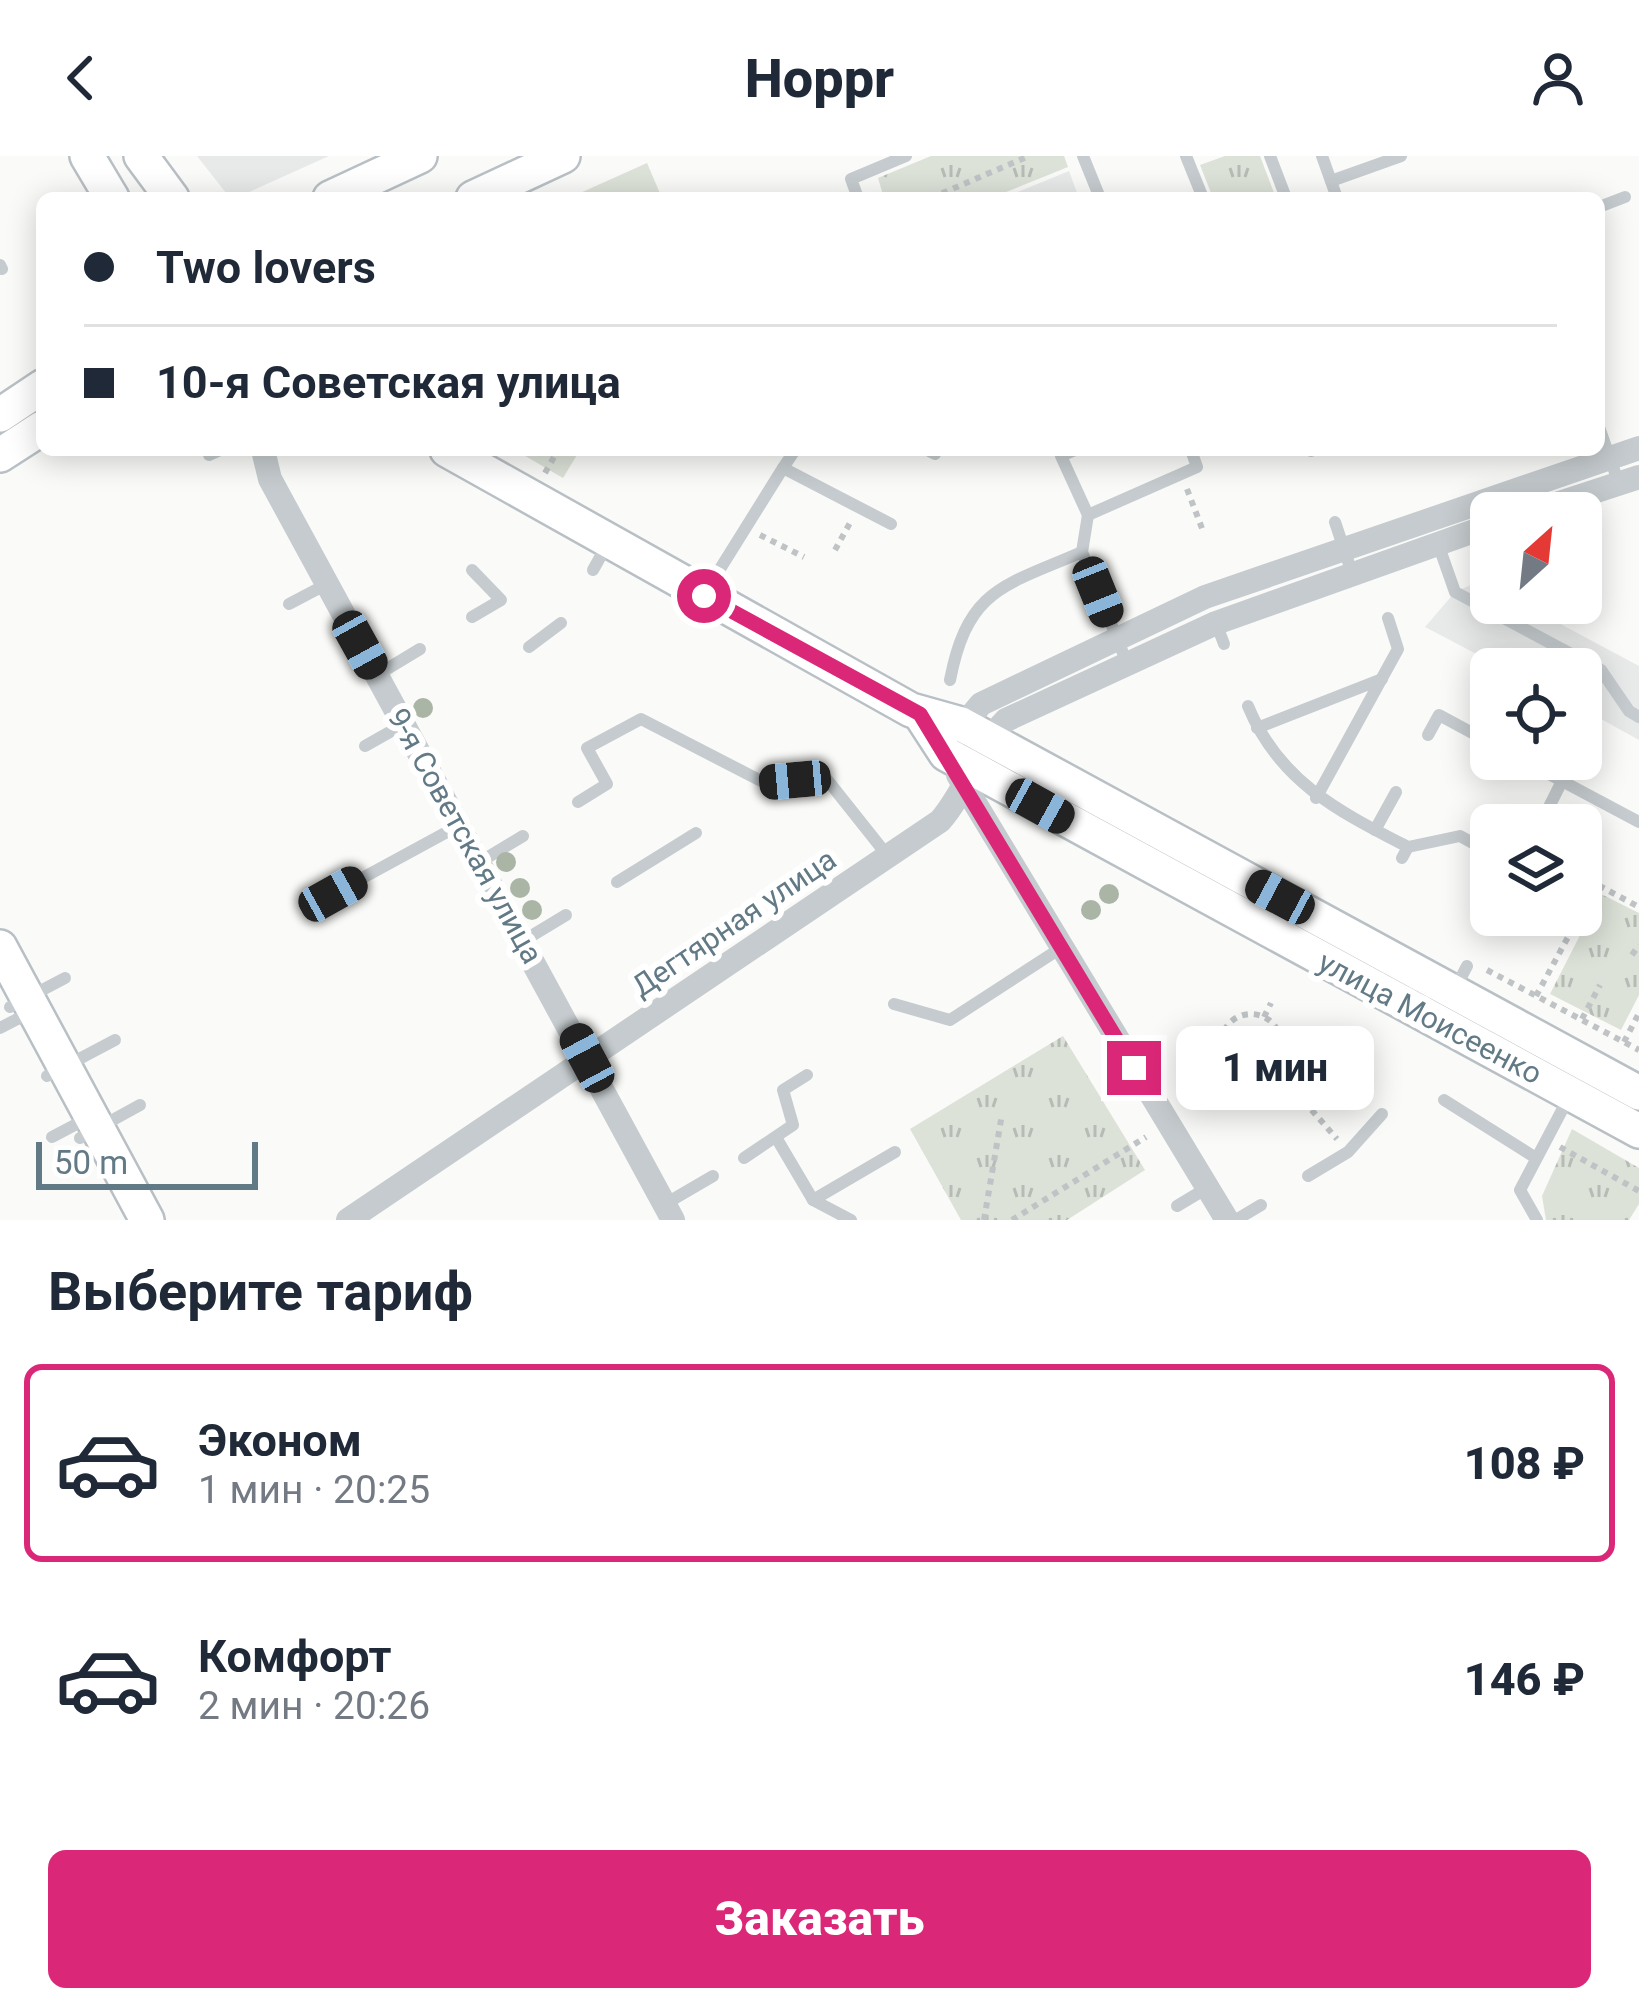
<!DOCTYPE html>
<html lang="ru">
<head>
<meta charset="utf-8">
<style>
	:root { --surface:#fff; --page:#f2f2f3; --text:#1f2937; --muted:#747a83; --line:#e0e1e3; --accent:#db2777 }
	body { margin:0; font-family:Roboto,sans-serif; background:var(--page); color:var(--text); height:100vh; display:flex; flex-direction:column; font-size:45px; white-space:nowrap }
	* { box-sizing:border-box; margin:0 }
	p { font-size:39px; color:var(--muted) }
	.icon { flex:none; width:66px; height:66px; fill:none; stroke:currentColor; stroke-width:2; stroke-linecap:round; stroke-linejoin:round }
	.map { position:relative; height:1064px; overflow:hidden }
	.details { display:flex; flex-direction:column; background:var(--surface); flex:1 }
	.details>* { flex:none }
	.top-card { position:absolute; left:36px; top:36px; width:1569px; height:264px; border-radius:18px; box-shadow:0 6px 30px #0003; display:grid; align-content:center; height:264px; padding:0 48px; background:var(--surface) }
	.needle { width:78px; rotate:27deg }
	.fabs { position:absolute; left:1470px; top:336px; display:grid; gap:24px }
	.fabs a { display:grid; place-items:center; width:132px; height:132px; border-radius:18px; background:var(--surface); box-shadow:0 6px 30px #0003; font-size:60px }
	.scale { position:absolute; left:36px; bottom:30px; width:222px; box-sizing:border-box; padding-left:12px; border:6px solid #627986; border-top:0; font-size:33px; line-height:42px; white-space:nowrap; color:#627986; -webkit-text-stroke:9px #fff; paint-order:stroke }
	.end { position:absolute; width:54px; height:54px; margin:-27px; border:15px solid #db2777; background:#fff; box-shadow:0 0 0 6px #fff }
	.from { border-radius:50% }
	.bubble { position:absolute; height:84px; border-radius:18px; background:var(--surface); box-shadow:0 6px 30px #0003; font-size:39px; font-weight:800; line-height:84px; text-align:center }
	.car { position:absolute; width:36px; height:72px; margin:-36px -18px; border-radius:15px; box-shadow:0 0 9px 3px #0007; background:linear-gradient(#222 24%,#8ab4d8 0 40%,#222 0 76%,#8ab4d8 0 86%,#222 0) }
	.top-card b { display:flex; align-items:center; gap:42px; height:114px; font-size:45px }
	.top-card b+b { border-top:3px solid var(--line) }
	.top-card i { width:30px; height:30px; background:var(--text) }
	ul { padding:0; list-style:none }
	li { display:flex; align-items:center; gap:36px; height:198px; margin:0 24px 18px; padding:0 24px; border:6px solid transparent; border-radius:18px }
	li div { flex:1 }
	li b { display:block; font-size:45px }
	li em { font-style:normal; font-weight:800 }
	li.current { border-color:var(--accent) }
	li>.icon { width:108px; height:108px; stroke-width:1.5 }
	h2 { padding:0 48px; font-size:54px; line-height:144px }
	.cta { display:flex; gap:24px; margin-top:auto; padding:24px 48px }
	.cta a { flex:1; height:138px; border-radius:18px; background:var(--accent); color:#fff; font-size:48px; font-weight:800; line-height:138px; text-align:center }
	header { display:flex; justify-content:space-between; align-items:center; height:156px; padding:0 48px; background:var(--surface); font-size:54px; font-weight:800 }
	.map>svg:first-child { display:block }
</style>
</head>
<body>
<header><svg class="icon" aria-label="back" viewBox="0 0 24 24"><path d="M15 5l-7 7 7 7"/></svg>Hoppr<svg class="icon" aria-label="person" viewBox="0 0 24 24"><circle cx="12" cy="8" r="4"/><path d="M4 21q1-7 8-7t8 7"/></svg></header>
<div class="map">
<svg width="1639" height="1064" viewBox="0 0 1639 1064">
	<defs>
		<pattern id="park-tufts" width="24" height="20" patternUnits="userSpaceOnUse" patternTransform="scale(3)"><rect width="24" height="20" fill="#dce2d8"/><path d="M3 7l-1-3M5 7V3M7 7l1-3M15 17l-1-3M17 17v-4M19 17l1-3" fill="none" stroke="#b6bcb5"/></pattern>
	</defs>
	<rect width="100%" height="100%" fill="#fafaf8"/>
	<g fill="#e8eae9">
		<polygon points="197,0 329,0 236,42 230,42"/>
		<polygon points="1069,15 1079,42 1003,42"/>
		<polygon points="1480,425 1491,431 1491,447 1521,447 1639,510 1639,584 1581,552 1581,513 1505,513 1425,471 1455,436"/>
	</g>
	<g fill="url(#park-tufts)">
		<polygon points="931,0 1064,0 1068,11 991,42 884,42 878,22"/>
		<polygon points="1225,0 1260,0 1276,42 1213,42 1200,9"/>
		<polygon points="647,7 662,42 569,42"/>
		<polygon points="515,294 580,294 563,322"/>
		<polygon points="1601,738 1639,757 1639,839 1621,874 1550,838"/>
		<polygon points="1063,880 1145,1014 1067,1064 961,1064 910,973"/>
		<polygon points="1572,973 1639,1012 1639,1048 1629,1064 1546,1064 1542,1040"/>
	</g>
	<g fill="none" stroke-linecap="round" stroke-linejoin="round">
		<g stroke="#b9c0c5" stroke-width="38">
			<g id="secondary">
				<polyline points="87,0 112,42"/>
				<polyline points="141,0 172,42"/>
				<polyline points="330,42 420,0"/>
				<polyline points="473,42 563,0"/>
				<polyline points="0,259 42,231"/>
				<polyline points="447,294 911,554 961,568 1639,937"/>
				<polyline points="0,299 42,272"/>
				<polyline points="920,558 946,598 1639,975"/>
				<polyline points="0,791 147,1064"/>
			</g>
		</g>
		<g stroke="#bfc3c5" stroke-width="6" stroke-dasharray="6 6" stroke-linecap="butt">
			<polyline points="931,42 1029,0"/>
			<polyline points="545,317 558,294"/>
			<polyline points="1187,333 1203,375"/>
			<polyline points="760,379 804,401"/>
			<polyline points="835,394 851,365"/>
			<polyline points="1581,757 1596,728 1639,751"/>
			<polyline points="1632,799 1639,789"/>
			<polyline points="1487,814 1639,894"/>
			<polyline points="1536,840 1580,759"/>
			<circle cx="1251" cy="888" r="30"/>
			<polyline points="1264,861 1271,847"/>
			<polyline points="1582,863 1600,829"/>
			<polyline points="1624,886 1639,857"/>
			<polyline points="1272,909 1337,983"/>
			<polyline points="1208,914 1225,905"/>
			<polyline points="1560,991 1639,1035"/>
			<polyline points="984,1064 1002,958"/>
			<polyline points="1012,1064 1146,981"/>
		</g>
		<g stroke="#c5cbce" stroke-width="12">
			<polyline points="1083,0 1100,42"/>
			<polyline points="1186,0 1203,42"/>
			<polyline points="1270,0 1286,42"/>
			<polyline points="1322,0 1337,42"/>
			<polyline points="1331,25 1401,0"/>
			<polyline points="858,42 851,23 906,0"/>
			<polyline points="1599,51 1625,41"/>
			<polyline points="0,109 2,113"/>
			<polyline points="1599,271 1619,328"/>
			<polyline points="927,294 935,298"/>
			<polyline points="1075,294 1061,300 1088,359 1197,311 1191,294"/>
			<polyline points="1311,294 1311,295"/>
			<polyline points="209,299 220,294"/>
			<polyline points="783,312 795,294"/>
			<polyline points="1088,359 1082,396 1127,507"/>
			<polyline points="1335,366 1352,417"/>
			<polyline points="1437,385 1455,436 1601,514 1629,555 1639,561"/>
			<polyline points="472,414 501,444 472,461"/>
			<polyline points="593,414 607,389"/>
			<polyline points="705,437 783,312 891,368"/>
			<polyline points="289,448 327,428"/>
			<polyline points="1215,464 1224,488"/>
			<polyline points="529,491 561,467"/>
			<polyline points="377,519 420,493"/>
			<path d="M950,524C968,432 1004,430 1082,396"/>
			<path d="M1248,550C1279,626 1340,656 1408,691L1402,702"/>
			<polyline points="1257,572 1382,523"/>
			<polyline points="1428,579 1439,559 1491,587"/>
			<polyline points="365,590 404,568"/>
			<polyline points="1521,603 1562,625"/>
			<polyline points="1316,642 1398,493 1388,462"/>
			<polyline points="578,646 607,628 587,592 641,563 765,627 825,621 887,699"/>
			<polyline points="1540,669 1562,625 1639,666"/>
			<polyline points="1375,674 1396,636"/>
			<polyline points="1408,691 1460,680 1491,697"/>
			<polyline points="480,706 523,680"/>
			<polyline points="617,726 696,677"/>
			<polyline points="333,738 458,670"/>
			<polyline points="1489,769 1494,759"/>
			<polyline points="523,785 566,759"/>
			<polyline points="1454,835 1467,810"/>
			<polyline points="894,848 950,864 1061,792"/>
			<polyline points="10,851 65,822"/>
			<polyline points="0,872 31,856"/>
			<polyline points="47,920 115,884"/>
			<polyline points="1444,944 1536,1002"/>
			<polyline points="52,981 90,961"/>
			<polyline points="80,982 140,949"/>
			<polyline points="777,983 813,1044 851,1064"/>
			<polyline points="744,1002 793,969 783,934 807,919"/>
			<polyline points="1308,1020 1348,996 1382,958"/>
			<polyline points="813,1044 895,996"/>
			<polyline points="665,1048 713,1020"/>
			<polyline points="1177,1050 1207,1032"/>
			<polyline points="1236,1064 1261,1049"/>
			<polyline points="1537,1064 1520,1034 1570,939"/>
		</g>
		<g stroke="#c5cbce" stroke-width="24">
			<polyline points="263,294 270,323 673,1064"/>
			<polyline points="1529,357 1639,321"/>
			<polyline points="956,578 981,548 1205,441 1639,292"/>
			<polyline points="958,619 1227,1064"/>
			<path d="M348,1064L940,665C967,634 977,593 1006,564L1216,467L1491,369"/>
		</g>
		<use href="#secondary" stroke="#fff" stroke-width="33"/>
	</g>
	<g fill="#aab5a6">
		<circle cx="423" cy="552" r="10"/>
		<circle cx="506" cy="706" r="10"/>
		<circle cx="520" cy="732" r="10"/>
		<circle cx="1109" cy="738" r="10"/>
		<circle cx="532" cy="754" r="10"/>
		<circle cx="1091" cy="754" r="10"/>
	</g>
	<g fill="none" stroke-linecap="round" stroke-linejoin="round">
		<polyline stroke="#db2777" stroke-width="15" points="704,440 920,558 1134,912"/>
	</g>
	<g text-anchor="middle" stroke-width="12" stroke-linejoin="round" paint-order="stroke">
		<g font-size="30" fill="#627986" stroke="#fff">
			<text transform="translate(465 680) rotate(61)" y="10">9-я Советская улица</text>
			<text transform="translate(734 767) rotate(-34)" y="10">Дегтярная улица</text>
			<text transform="translate(1430 862) rotate(28)" y="10">улица Моисеенко</text>
		</g>
	</g>
</svg>
<div class="fabs">
<a><svg class="needle" viewBox="-14 -14 28 28"><path d="M0-13l5 13h-10z" fill="#e53935"/><path d="M0 13l5-13h-10z" fill="#747a83"/></svg></a>
<a><svg class="icon" aria-label="locate" viewBox="0 0 24 24"><circle cx="12" cy="12" r="6"/><path d="M12 2v4M12 18v4M2 12h4M18 12h4"/></svg></a>
<a><svg class="icon" aria-label="layers" viewBox="0 0 24 24"><path d="M12 4l9 5-9 5-9-5zM3 14l9 5 9-5"/></svg></a>
</div>
<div class="scale">50 m</div>
<i class="end from" style="left:704px;top:440px"></i>
<i class="end" style="left:1134px;top:912px"></i>
<div class="bubble" style="left:1176px;top:870px;width:198px">1 мин</div>
<i class="car" style="left:1098px;top:436px;rotate:158deg"></i>
<i class="car" style="left:360px;top:489px;rotate:151deg"></i>
<i class="car" style="left:795px;top:624px;rotate:265deg"></i>
<i class="car" style="left:1040px;top:650px;rotate:119deg"></i>
<i class="car" style="left:333px;top:738px;rotate:61deg"></i>
<i class="car" style="left:1280px;top:741px;rotate:298deg"></i>
<i class="car" style="left:587px;top:902px;rotate:332deg"></i>
<div class="top-card">
<b><i class="from"></i>Two lovers</b>
<b><i></i>10-я Советская улица</b>
</div>
</div>
<section class="details">
<h2>Выберите тариф</h2>
<ul>
<li class="current"><svg class="icon" aria-label="car" viewBox="0 0 24 24"><path d="M5 17H2v-5l4-1 3-4h7l3 4 3 1v5h-3M9 17h6M6 11h13"/><circle cx="7" cy="17" r="2"/><circle cx="17" cy="17" r="2"/></svg><div><b>Эконом</b><p>1 мин · 20:25</p></div><em>108 ₽</em></li>
<li><svg class="icon" aria-label="car" viewBox="0 0 24 24"><path d="M5 17H2v-5l4-1 3-4h7l3 4 3 1v5h-3M9 17h6M6 11h13"/><circle cx="7" cy="17" r="2"/><circle cx="17" cy="17" r="2"/></svg><div><b>Комфорт</b><p>2 мин · 20:26</p></div><em>146 ₽</em></li>
</ul>
<div class="cta"><a>Заказать</a></div>
</section>
</body>
</html>
